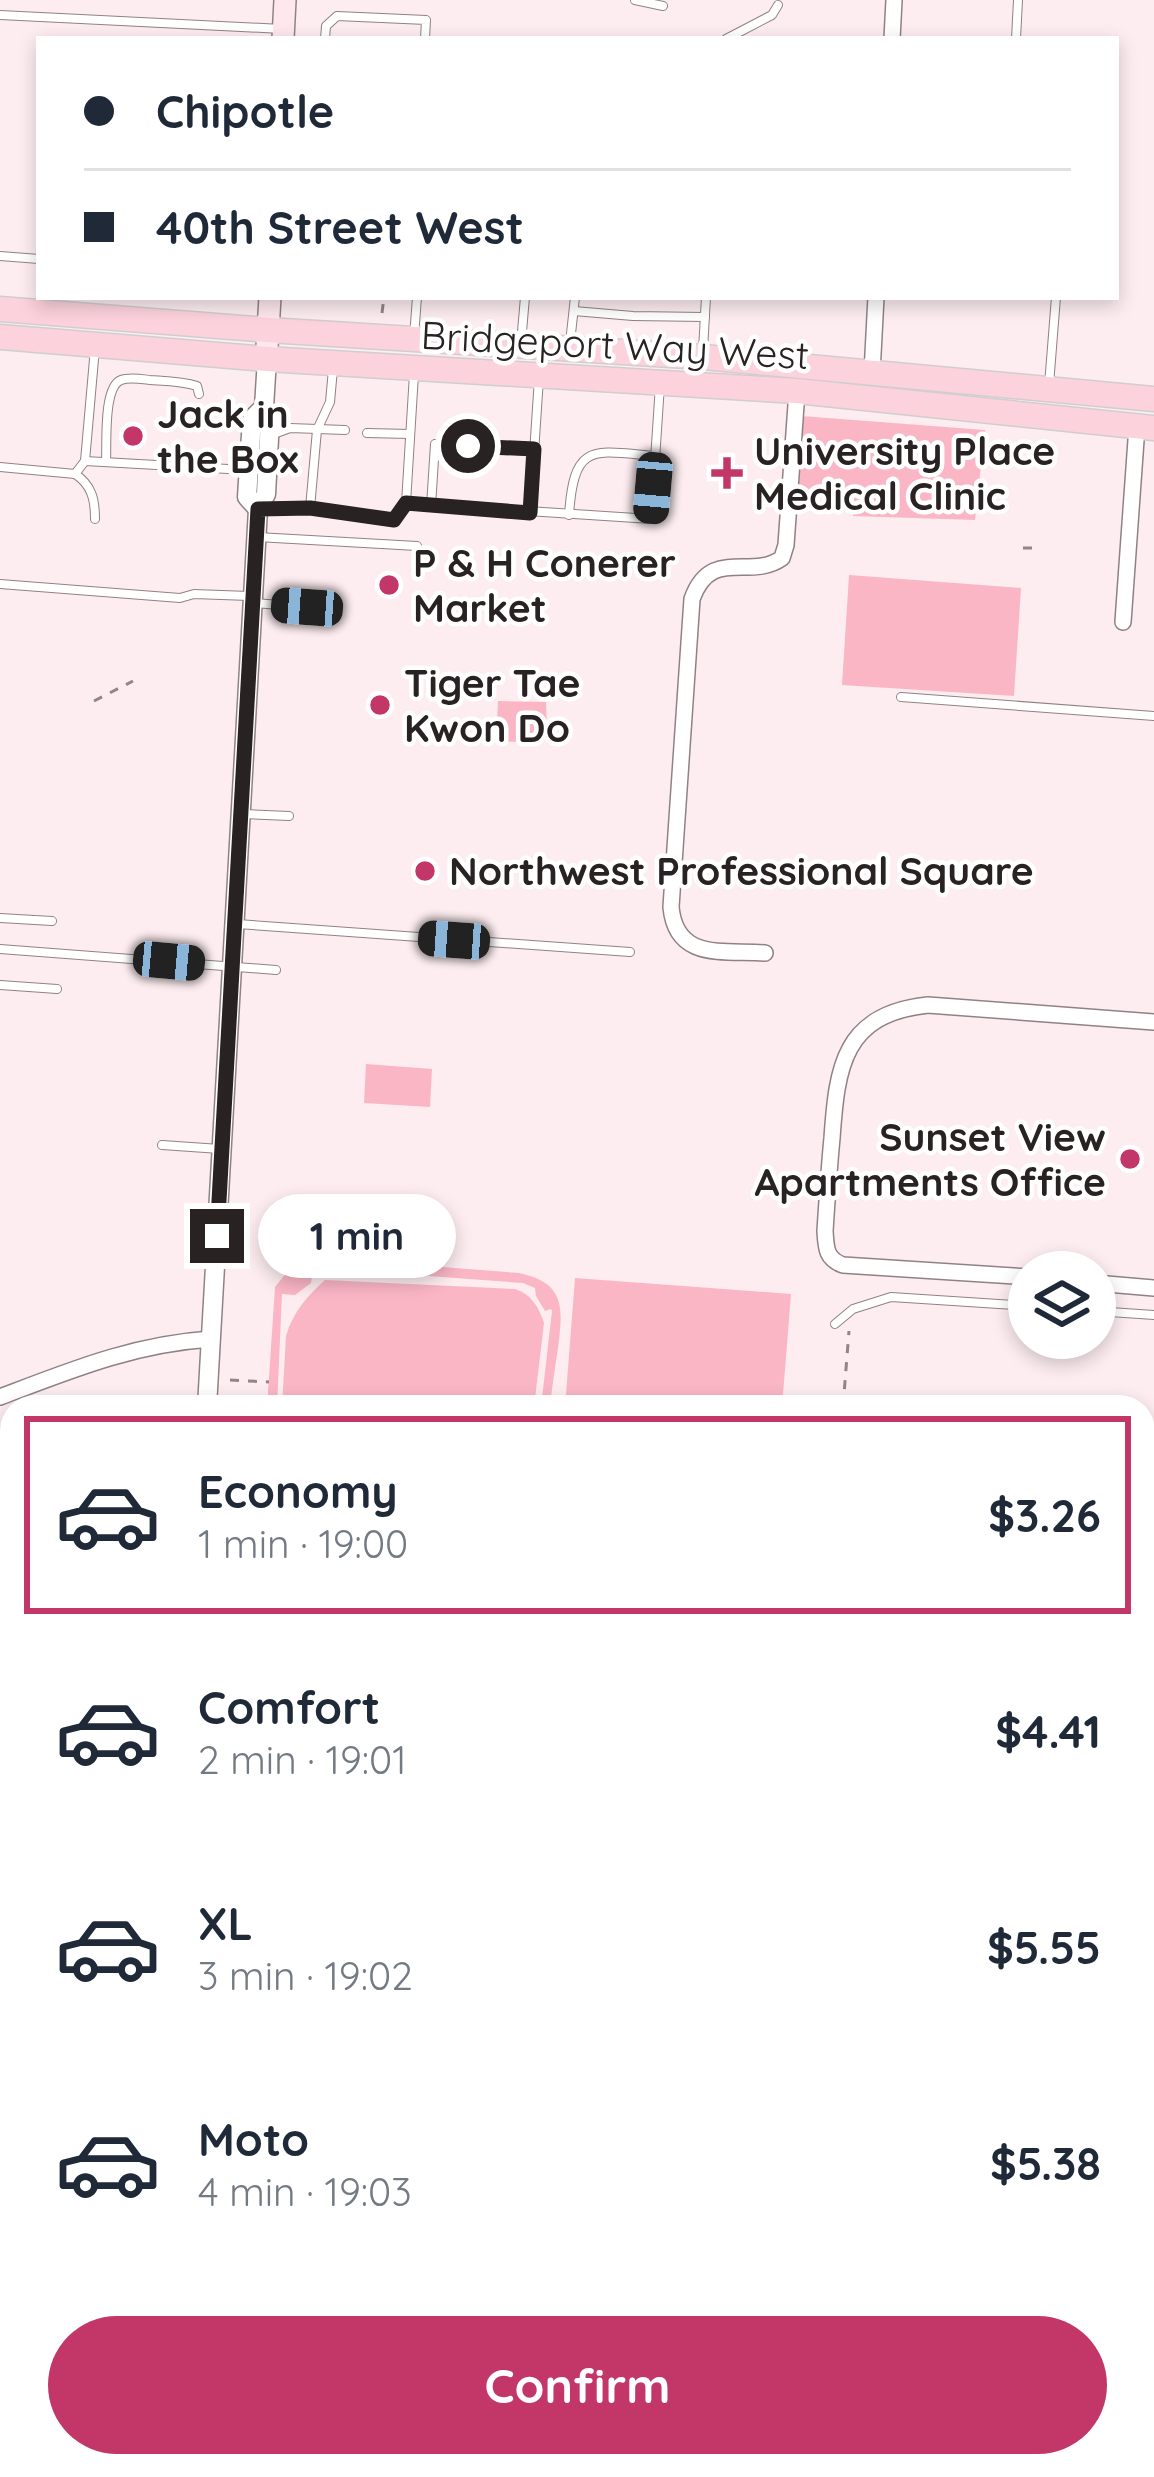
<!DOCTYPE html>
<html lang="en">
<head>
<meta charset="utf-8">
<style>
	:root { --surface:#fff; --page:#f6f6f7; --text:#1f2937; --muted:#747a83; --line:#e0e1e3; --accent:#c33768 }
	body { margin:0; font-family:Quicksand,sans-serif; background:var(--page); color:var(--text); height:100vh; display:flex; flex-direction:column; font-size:45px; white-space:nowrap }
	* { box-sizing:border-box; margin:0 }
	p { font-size:39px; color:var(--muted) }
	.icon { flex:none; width:66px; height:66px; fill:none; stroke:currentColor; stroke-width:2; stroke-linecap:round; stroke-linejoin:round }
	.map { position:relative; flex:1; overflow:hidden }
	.sheet { position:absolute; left:0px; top:1395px; width:1155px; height:1083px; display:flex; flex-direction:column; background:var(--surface); border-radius:36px 36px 0 0; box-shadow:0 6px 18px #0003 }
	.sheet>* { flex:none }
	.banner { position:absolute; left:36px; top:36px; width:1083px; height:264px; border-radius:0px; box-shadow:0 6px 18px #0003; display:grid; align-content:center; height:264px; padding:0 48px; background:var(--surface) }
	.buttons { position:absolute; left:1008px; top:1251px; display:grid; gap:24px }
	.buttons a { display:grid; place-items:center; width:108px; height:108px; border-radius:50%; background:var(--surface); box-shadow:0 6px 18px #0003; font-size:60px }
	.end { position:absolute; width:54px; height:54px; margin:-27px; border:15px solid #282223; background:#fff; box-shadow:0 0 0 6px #fff }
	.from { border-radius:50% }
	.bubble { position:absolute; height:84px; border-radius:42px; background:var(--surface); box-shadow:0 6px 18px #0003; font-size:39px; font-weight:700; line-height:84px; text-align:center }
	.car { position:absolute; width:36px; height:72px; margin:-36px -18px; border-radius:15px; box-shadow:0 0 9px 3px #0007; background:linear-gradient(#222 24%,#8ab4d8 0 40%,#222 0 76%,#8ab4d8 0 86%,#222 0) }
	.banner b { display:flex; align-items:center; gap:42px; height:114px; font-size:45px }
	.banner b+b { border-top:3px solid var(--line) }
	.banner i { width:30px; height:30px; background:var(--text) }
	ul { padding:21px 0 0; list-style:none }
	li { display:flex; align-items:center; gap:36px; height:198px; margin:0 24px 18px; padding:0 24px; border:6px solid transparent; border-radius:0px }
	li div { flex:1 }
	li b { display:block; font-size:45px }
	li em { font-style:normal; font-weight:700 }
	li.active { border-color:var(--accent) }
	li>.icon { width:108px; height:108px; stroke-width:1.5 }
	.button { display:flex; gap:24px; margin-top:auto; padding:24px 48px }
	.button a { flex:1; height:138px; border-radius:72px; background:var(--accent); color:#fff; font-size:48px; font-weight:700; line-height:138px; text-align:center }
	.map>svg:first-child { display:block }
</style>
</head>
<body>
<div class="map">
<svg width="1154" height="2477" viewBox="0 0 1154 2477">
	<rect width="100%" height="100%" fill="#fdedf0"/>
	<g fill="#fbb6c6">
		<polygon points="801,416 985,430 975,520 853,516 854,495 795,491"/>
		<polygon points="849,575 1021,588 1014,696 842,685"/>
		<polygon points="498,701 546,702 547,731 540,735 539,743 496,741"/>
		<polygon points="366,1064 432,1069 430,1107 364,1103"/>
		<path d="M315,1257L519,1273C566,1283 563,1308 558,1348C555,1367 552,1387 550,1407H541L552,1311L551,1309L545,1311L536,1296L535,1288L523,1283L319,1268L313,1269L311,1283L295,1295L282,1294L277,1407H267L275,1287L291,1267Z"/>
		<polygon points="575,1278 791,1294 782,1407 565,1407"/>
		<path d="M325,1280L515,1289C531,1294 539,1307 544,1323L534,1407H282L286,1336C293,1312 307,1296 325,1280Z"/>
	</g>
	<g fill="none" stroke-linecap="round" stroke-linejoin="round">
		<g stroke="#908284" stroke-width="10">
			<g id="service">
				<polyline points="635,0 663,6"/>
				<polyline points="0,15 282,29"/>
				<polyline points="325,39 326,26 337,16 426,20 425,39"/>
				<polyline points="726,39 772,15 778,5"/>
				<polyline points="1016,39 1018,0"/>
				<polyline points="0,256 39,259"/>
				<polyline points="574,311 633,316 705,317"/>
				<polyline points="414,337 417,297"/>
				<polyline points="521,343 525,297"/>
				<polyline points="570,343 575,297"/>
				<polyline points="703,350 706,297"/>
				<polyline points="1049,385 1056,297"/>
				<polyline points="367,433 410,434"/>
				<polyline points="271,435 290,428 345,430"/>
				<polyline points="85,461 246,470"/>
				<path d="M106,462C107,444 103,387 121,380C129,377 141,379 150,380C165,381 182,381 197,386L199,394"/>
				<path d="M0,467L75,474C92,485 95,500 95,519"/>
				<polyline points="75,474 85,461 95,348"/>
				<polyline points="406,503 651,519 660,385"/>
				<polyline points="431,506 435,444 534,449"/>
				<polyline points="310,508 317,430 330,402 333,369"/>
				<polyline points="260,509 310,508 394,520 406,503 414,374"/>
				<polyline points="530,513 539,378"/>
				<path d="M569,515C574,441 593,451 656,456"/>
				<polyline points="257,537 417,546"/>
				<polyline points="0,584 180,598 194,594 249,596"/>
				<polyline points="254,603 306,607"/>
				<polyline points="901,697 1154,716"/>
				<polyline points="242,814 289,816"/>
				<polyline points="0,918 52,921"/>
				<polyline points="237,924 630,952"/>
				<polyline points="0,949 276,970"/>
				<polyline points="0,985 57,989"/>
				<polyline points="162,1145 220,1149"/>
				<polyline points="1095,1311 1154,1315"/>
				<polyline points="835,1324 853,1309 891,1297 1029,1306"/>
			</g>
		</g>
		<g stroke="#908284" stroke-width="18">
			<g id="minor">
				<polyline points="892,39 894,0"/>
				<polyline points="872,373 876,297"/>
				<polyline points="1123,622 1137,426"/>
				<path d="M765,953C723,950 676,961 671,907L692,599C711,546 750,581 782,558L786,545L797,391"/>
				<path d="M1029,1277L843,1265C826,1259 826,1248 825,1231C827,1200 829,1169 832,1138C837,1067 843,1014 928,1005L1154,1022"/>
				<polyline points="1095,1283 1154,1288"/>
				<path d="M0,1397C71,1370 134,1344 211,1339"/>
				<polyline points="1143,1601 1154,1602"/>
				<polyline points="0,1852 12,1846"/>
				<polyline points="1143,1937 1154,1938"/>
				<polyline points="844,2477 844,2466"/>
			</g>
		</g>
		<g stroke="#908284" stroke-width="21">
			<g id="tertiary">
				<polyline points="258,509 247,497 252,419 264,407"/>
				<polyline points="207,1407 258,509 266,494 270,420 264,407 267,359"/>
				<polyline points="0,2112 12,2113"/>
				<polyline points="1143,2197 1154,2198"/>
				<polyline points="147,2477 147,2466"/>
			</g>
		</g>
		<g stroke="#908284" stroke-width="24">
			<g id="secondary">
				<polyline points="283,39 285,0"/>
				<polyline points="267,347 270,297"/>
			</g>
		</g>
		<g stroke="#d0cecf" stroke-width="27">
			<g id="primary">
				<polyline points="0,309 268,330 703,357 1154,399"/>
				<polyline points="0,337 267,359 797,391 1154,428"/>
			</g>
		</g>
		<g stroke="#908587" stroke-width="3" stroke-dasharray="9 9" stroke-linecap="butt">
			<polyline points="382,313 384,297"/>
			<polyline points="1023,548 1033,548"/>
			<polyline points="94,701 133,681"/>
			<polyline points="230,1380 269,1382"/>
			<polyline points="843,1407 849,1331"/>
			<polyline points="1143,1530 1154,1531"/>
		</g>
		<use href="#service" stroke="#fff" stroke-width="8"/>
		<use href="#minor" stroke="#fff" stroke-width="15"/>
		<use href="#tertiary" stroke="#fff" stroke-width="18"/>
		<use href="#secondary" stroke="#fee8ed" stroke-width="21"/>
		<use href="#primary" stroke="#fcd2dc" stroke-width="24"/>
	</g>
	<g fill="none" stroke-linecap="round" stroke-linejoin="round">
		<polyline stroke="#282223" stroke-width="15" points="217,1236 258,509 310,508 394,520 406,503 530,513 534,449 468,446"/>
	</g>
	<g fill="#c33768" stroke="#fff" stroke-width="4.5">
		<circle cx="133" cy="436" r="12"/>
		<path d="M721 455h12v12h12v12h-12v12h-12v-12h-12v-12h12z"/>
		<circle cx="389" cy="585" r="12"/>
		<circle cx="380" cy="705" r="12"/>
		<circle cx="425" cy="871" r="12"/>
		<circle cx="1130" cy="1159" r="12"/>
	</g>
	<g text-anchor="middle" stroke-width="9" stroke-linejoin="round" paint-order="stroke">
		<g font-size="39" fill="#282223" stroke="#fff">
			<text transform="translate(615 345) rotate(3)" y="14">Bridgeport Way West</text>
		</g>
		<g font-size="39" font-weight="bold" fill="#282223" stroke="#fff" text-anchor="start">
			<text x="157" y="428">Jack in<tspan x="157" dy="45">the Box</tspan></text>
			<text x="754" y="465">University Place<tspan x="754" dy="45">Medical Clinic</tspan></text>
			<text x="413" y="577">P &amp; H Conerer<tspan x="413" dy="45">Market</tspan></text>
			<text x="404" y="697">Tiger Tae<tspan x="404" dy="45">Kwon Do</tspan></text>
			<text x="449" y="885">Northwest Professional Square</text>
			<text x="1106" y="1151" text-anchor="end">Sunset View<tspan x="1106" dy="45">Apartments Office</tspan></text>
		</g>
	</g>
</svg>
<div class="buttons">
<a><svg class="icon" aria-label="layers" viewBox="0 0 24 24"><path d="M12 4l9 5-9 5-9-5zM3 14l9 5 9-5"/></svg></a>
</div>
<i class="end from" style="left:468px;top:446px"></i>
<i class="end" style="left:217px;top:1236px"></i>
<div class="bubble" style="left:258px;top:1194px;width:198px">1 min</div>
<i class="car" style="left:653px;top:488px;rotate:185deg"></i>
<i class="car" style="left:307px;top:607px;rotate:274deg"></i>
<i class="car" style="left:454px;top:940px;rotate:274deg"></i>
<i class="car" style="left:169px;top:961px;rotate:95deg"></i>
<div class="banner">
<b><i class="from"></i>Chipotle</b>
<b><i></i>40th Street West</b>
</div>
<section class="sheet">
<ul>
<li class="active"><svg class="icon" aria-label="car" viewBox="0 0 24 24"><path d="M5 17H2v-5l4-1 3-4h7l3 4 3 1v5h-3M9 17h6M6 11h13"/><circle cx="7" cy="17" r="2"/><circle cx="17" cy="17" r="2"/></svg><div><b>Economy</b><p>1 min · 19:00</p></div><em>$3.26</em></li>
<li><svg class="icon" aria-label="car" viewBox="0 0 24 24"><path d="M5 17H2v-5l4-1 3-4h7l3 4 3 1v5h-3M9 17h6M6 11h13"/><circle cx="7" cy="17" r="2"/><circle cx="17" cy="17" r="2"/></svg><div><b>Comfort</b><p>2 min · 19:01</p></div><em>$4.41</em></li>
<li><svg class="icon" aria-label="car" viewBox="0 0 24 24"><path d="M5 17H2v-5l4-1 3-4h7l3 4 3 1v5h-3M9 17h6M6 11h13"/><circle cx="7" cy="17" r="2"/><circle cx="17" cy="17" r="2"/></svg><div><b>XL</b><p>3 min · 19:02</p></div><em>$5.55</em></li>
<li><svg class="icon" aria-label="car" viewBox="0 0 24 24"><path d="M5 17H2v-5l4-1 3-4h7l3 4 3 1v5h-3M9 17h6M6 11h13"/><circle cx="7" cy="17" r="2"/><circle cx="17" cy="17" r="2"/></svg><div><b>Moto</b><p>4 min · 19:03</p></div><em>$5.38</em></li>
</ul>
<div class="button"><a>Confirm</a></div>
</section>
</div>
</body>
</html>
